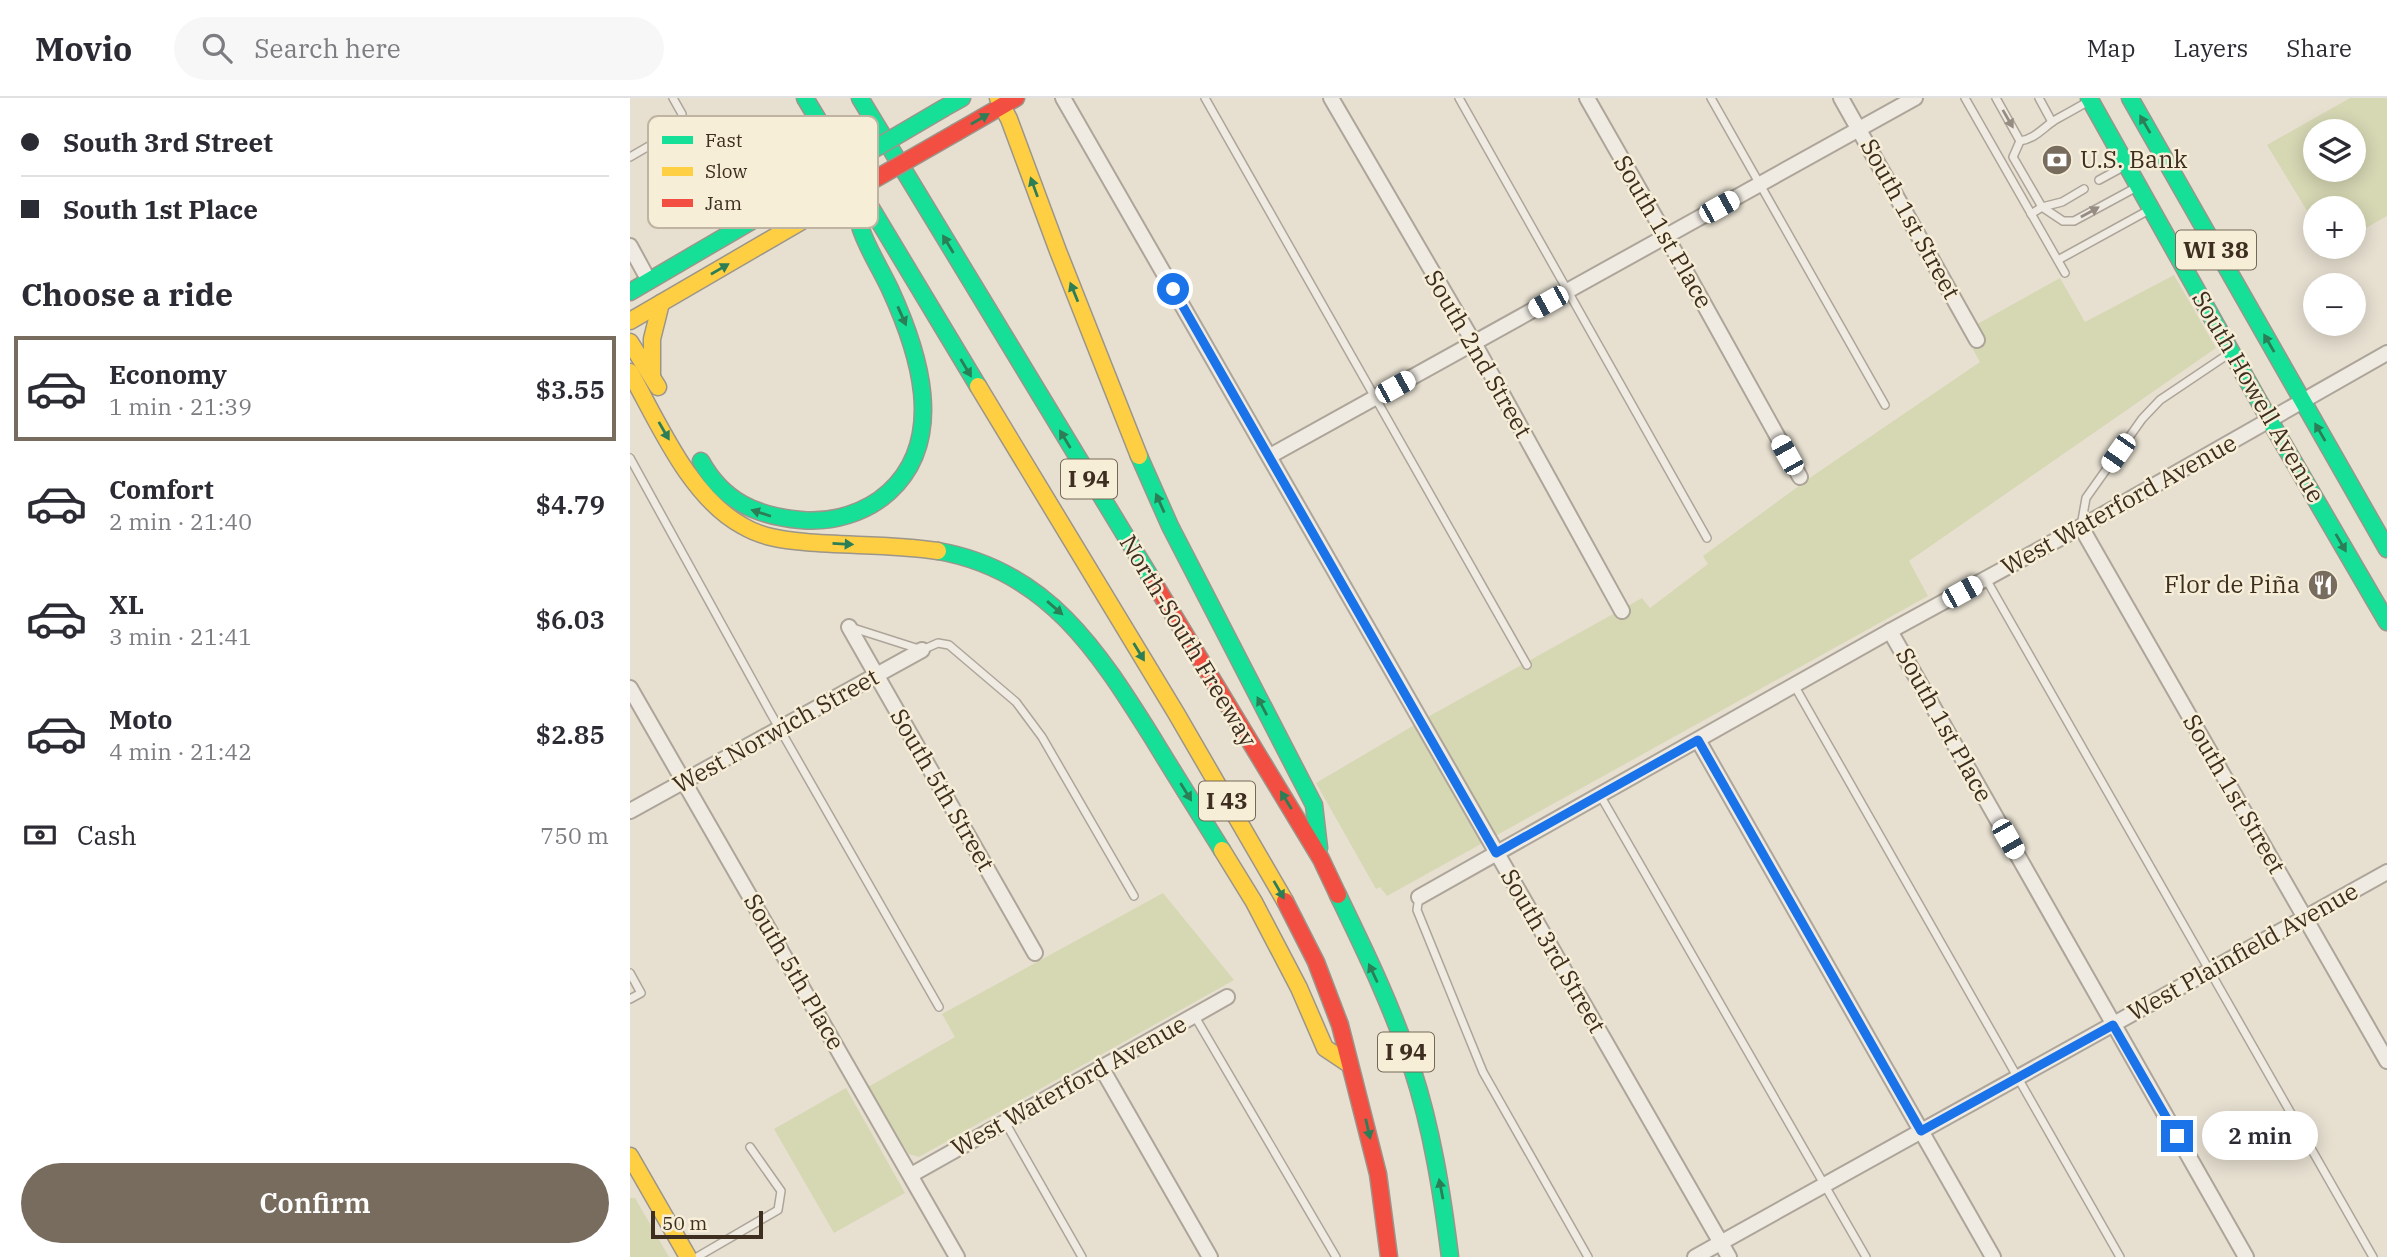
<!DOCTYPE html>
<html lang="en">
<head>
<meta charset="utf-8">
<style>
	:root { --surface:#fff; --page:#f7f7f7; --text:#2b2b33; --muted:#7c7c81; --line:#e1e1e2; --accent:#786c5e }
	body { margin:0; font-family:"IBM Plex Serif",serif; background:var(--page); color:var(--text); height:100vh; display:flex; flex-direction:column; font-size:26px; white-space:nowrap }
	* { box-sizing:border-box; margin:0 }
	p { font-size:23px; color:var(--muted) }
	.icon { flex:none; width:38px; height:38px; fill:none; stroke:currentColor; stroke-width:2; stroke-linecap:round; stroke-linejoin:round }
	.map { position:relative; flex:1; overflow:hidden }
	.details { display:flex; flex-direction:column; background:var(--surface); width:630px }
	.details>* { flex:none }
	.top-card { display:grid; align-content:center; height:154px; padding:0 21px; background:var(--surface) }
	.buttons { position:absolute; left:1673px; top:21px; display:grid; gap:14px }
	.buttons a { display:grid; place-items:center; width:63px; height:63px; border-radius:50%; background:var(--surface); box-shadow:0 4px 18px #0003; font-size:35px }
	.scale { position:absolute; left:21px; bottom:18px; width:112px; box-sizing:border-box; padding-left:7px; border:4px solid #3d2e20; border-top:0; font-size:19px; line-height:24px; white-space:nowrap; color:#3d2e20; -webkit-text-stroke:5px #f7eed8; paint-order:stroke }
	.end { position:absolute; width:32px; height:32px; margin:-16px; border:9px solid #1a73e8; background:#fff; box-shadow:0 0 0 4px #fff }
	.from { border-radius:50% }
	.bubble { position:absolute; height:49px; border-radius:24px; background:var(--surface); box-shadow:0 4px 18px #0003; font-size:23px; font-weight:600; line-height:49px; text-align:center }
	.car { position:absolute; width:21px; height:42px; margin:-21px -10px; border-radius:9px; box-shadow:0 0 5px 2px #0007; background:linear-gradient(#fff 24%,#345 0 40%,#fff 0 76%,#345 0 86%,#fff 0) }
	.top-card b { display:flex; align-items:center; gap:24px; height:66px; font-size:26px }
	.top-card b+b { border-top:2px solid var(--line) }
	.top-card i { width:18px; height:18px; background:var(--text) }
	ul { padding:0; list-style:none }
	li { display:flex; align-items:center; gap:21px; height:105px; margin:0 14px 10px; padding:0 7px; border:4px solid transparent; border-radius:0px }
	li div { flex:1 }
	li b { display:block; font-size:26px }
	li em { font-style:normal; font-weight:600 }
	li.active { border-color:var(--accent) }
	li>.icon { width:63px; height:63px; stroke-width:1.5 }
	h2 { padding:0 21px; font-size:32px; line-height:84px }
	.pay { display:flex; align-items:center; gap:18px; height:77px; padding:0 21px; font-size:26px }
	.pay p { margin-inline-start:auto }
	.primary-button { display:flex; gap:14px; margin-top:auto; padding:14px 21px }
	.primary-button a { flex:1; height:80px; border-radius:42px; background:var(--accent); color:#fff; font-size:28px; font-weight:600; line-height:80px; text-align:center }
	header { display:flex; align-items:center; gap:42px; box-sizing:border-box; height:98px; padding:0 35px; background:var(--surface); border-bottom:2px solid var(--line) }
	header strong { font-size:33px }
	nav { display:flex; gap:38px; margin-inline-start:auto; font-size:24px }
	.search { width:490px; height:63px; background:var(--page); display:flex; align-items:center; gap:18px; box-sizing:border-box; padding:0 24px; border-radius:38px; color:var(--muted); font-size:26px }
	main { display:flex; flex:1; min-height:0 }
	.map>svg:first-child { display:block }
</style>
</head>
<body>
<header>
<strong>Movio</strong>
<div class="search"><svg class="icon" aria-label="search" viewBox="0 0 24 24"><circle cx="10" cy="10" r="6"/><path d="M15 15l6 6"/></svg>Search here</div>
<nav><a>Map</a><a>Layers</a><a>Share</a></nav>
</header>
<main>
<section class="details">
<div class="top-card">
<b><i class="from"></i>South 3rd Street</b>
<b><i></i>South 1st Place</b>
</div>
<h2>Choose a ride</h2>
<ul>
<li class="active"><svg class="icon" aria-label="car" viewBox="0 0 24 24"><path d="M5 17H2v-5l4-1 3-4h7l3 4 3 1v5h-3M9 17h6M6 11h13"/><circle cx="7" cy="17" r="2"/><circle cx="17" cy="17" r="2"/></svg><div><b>Economy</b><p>1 min · 21:39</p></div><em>$3.55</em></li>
<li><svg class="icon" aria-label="car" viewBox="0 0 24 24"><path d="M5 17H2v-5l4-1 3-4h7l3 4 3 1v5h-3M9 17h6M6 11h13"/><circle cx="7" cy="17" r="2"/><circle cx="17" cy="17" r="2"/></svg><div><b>Comfort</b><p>2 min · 21:40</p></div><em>$4.79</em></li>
<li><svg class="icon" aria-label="car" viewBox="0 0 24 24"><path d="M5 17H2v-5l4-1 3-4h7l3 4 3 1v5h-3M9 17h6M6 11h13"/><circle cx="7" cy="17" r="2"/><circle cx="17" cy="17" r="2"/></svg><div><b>XL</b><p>3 min · 21:41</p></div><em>$6.03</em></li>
<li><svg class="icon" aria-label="car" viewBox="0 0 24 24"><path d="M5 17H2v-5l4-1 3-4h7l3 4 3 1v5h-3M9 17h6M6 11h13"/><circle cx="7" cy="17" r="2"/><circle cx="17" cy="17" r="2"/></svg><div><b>Moto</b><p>4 min · 21:42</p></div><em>$2.85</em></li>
</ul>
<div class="pay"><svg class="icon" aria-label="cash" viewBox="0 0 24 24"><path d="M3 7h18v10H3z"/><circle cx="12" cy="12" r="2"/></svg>Cash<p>750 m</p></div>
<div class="primary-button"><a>Confirm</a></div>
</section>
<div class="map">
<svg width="1757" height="1159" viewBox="0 0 1757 1159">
	<rect width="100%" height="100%" fill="#e7e0d1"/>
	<g fill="#d6d7b3" fill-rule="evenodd">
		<path d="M1720,0H1757V118L1724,137V110H1685V126L1637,47ZM1724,33V72H1685V33Z"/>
		<polygon points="1544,177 1586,250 1279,463 1298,498 757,798 750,789 746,791 686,685 803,616 1012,500 1020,510 1078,466 1073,458 1184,377 1350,264 1333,234 1430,180 1455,224"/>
		<polygon points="533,795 604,882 289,1059 279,1056 238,989 325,939 312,916"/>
		<polygon points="216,990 275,1095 204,1135 144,1031"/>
		<polygon points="0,1100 5,1100 39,1159 0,1159"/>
	</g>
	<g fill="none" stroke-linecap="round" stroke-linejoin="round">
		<g stroke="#ada599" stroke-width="10">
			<g id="lane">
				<polyline points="575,0 897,567"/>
				<polyline points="829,0 1077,440"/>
				<polyline points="1081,0 1255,307"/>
				<polyline points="1335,0 1435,175"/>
				<polyline points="1366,0 1390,43"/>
				<polyline points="1409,0 1422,24"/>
				<polyline points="1390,43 1383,59 1412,109 1432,104 1454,91"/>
				<path d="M1390,43C1405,41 1414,29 1425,22C1436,16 1447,10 1457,4"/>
				<polyline points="0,59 50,30 52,16 43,0"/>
				<polyline points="1469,82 1493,69"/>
				<polyline points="1401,116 1412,109 1433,123 1444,123 1505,90"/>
				<polyline points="1428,162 1519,112"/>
				<polyline points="0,360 140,614 309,909"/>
				<polyline points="1451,428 1456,400 1512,321 1530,302 1600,255"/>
				<polyline points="1356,481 1743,1159"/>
				<polyline points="220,529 292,552 308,545 319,547 386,604 412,639 504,798"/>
				<polyline points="1164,587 1490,1159"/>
				<polyline points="970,697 1236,1159"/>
				<polyline points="789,799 787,812 853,974 958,1159"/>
				<polyline points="0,875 11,895 0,901"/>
				<polyline points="564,917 706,1159"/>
				<polyline points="375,1024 452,1159"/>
				<polyline points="67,1159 148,1112 151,1093 120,1049"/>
			</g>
		</g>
		<g stroke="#ada599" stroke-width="18">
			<g id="street">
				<polyline points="433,0 1099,1159"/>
				<polyline points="701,0 844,245 992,513"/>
				<polyline points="957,0 1045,154 1170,379"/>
				<polyline points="1211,0 1347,242"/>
				<polyline points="0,148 19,183"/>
				<polyline points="640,358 1285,0"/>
				<polyline points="1451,429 1757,963"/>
				<polyline points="219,529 405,855"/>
				<polyline points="1260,533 1616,1159"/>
				<polyline points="0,590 327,1159"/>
				<polyline points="1068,642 1363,1159"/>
				<polyline points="0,713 292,552"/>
				<polyline points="789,799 1260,533 1467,420 1757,255"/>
				<polyline points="471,969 580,1159"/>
				<polyline points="281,1077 597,899"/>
				<polyline points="1065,1159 1757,774"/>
			</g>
		</g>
		<g stroke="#9c958a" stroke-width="19">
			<g id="fast">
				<polyline points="175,0 348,288"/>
				<polyline points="230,0 524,485"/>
				<polyline points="1459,0 1640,323 1757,524"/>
				<polyline points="1500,0 1757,451"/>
				<polyline points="314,10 332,0"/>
				<polyline points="0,194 171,94"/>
				<polyline points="509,358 540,428 684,707 689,750"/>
				<path d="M71,363C93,403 126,418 171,422C202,425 236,415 259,394C318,340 288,252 260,191C251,172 239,153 232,134C227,122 228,109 226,97"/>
				<path d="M308,453C417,472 468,553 522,639C545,677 569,715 592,752"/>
				<path d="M708,797C735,853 763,910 782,970C802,1031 812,1095 820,1159"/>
			</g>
		</g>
		<g stroke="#9c958a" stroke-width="19">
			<g id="slow">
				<polyline points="368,0 379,21 428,153 509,358"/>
				<polyline points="0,223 184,116"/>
				<polyline points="0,244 28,289"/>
				<path d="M0,274C28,324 60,400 113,428C131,439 153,442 175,444C219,448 264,446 308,453"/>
				<polyline points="22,278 22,241 31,205"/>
				<polyline points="348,288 546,615 655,803"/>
				<polyline points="592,752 624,804 669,890 695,950 719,966"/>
				<polyline points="0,1058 58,1159"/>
			</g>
		</g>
		<g stroke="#9c958a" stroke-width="19">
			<g id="jam">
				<polyline points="327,34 386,0"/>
				<polyline points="524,485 691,761 708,797"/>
				<polyline points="655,803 686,864 710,927 748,1076 759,1159"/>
			</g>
		</g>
		<use href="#lane" stroke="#efebe3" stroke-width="7"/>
		<use href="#street" stroke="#efebe3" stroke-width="14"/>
		<use href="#fast" stroke="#16e098" stroke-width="16"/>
		<use href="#slow" stroke="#ffcf43" stroke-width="16"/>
		<use href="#jam" stroke="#f24e42" stroke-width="16"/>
		<g stroke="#9c958a" stroke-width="19" stroke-linecap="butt">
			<polyline id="fast-bridge" points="171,94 314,10"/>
		</g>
		<g stroke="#9c958a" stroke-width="19" stroke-linecap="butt">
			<polyline id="jam-bridge" points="184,116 327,34"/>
		</g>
		<use href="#fast-bridge" stroke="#16e098" stroke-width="16"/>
		<use href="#jam-bridge" stroke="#f24e42" stroke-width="16"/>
	</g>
	<defs><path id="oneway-solid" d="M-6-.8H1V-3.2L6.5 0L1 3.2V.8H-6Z" transform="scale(1.75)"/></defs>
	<g fill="#2b7e56">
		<use href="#oneway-solid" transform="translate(350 21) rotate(-30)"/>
		<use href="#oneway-solid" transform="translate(1515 26) rotate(-120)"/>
		<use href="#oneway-solid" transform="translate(404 89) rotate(-110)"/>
		<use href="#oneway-solid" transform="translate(318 146) rotate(-121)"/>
		<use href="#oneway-solid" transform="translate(90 171) rotate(-30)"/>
		<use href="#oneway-solid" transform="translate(444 194) rotate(-112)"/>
		<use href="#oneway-solid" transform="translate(272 218) rotate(66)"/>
		<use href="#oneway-solid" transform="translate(1639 245) rotate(-120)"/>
		<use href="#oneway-solid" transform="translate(336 270) rotate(59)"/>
		<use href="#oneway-solid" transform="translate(34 333) rotate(60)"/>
		<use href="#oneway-solid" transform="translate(1690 334) rotate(-120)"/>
		<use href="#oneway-solid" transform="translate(435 341) rotate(-121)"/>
		<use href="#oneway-solid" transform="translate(530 405) rotate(-114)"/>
		<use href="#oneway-solid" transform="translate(131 415) rotate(-162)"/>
		<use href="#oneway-solid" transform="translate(1711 445) rotate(60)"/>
		<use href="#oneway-solid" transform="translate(213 446) rotate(3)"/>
		<use href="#oneway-solid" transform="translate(425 510) rotate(41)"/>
		<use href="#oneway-solid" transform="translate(509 554) rotate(59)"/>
		<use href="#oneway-solid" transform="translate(632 608) rotate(-118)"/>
		<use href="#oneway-solid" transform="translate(556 694) rotate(58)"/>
		<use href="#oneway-solid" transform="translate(656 702) rotate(-122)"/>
		<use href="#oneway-solid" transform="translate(649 792) rotate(60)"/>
		<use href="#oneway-solid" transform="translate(743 875) rotate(-115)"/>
		<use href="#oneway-solid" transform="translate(738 1031) rotate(77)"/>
		<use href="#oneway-solid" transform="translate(811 1091) rotate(-101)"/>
	</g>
	<g fill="#968c82">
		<use href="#oneway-solid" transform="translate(1378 21) rotate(60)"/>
		<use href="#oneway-solid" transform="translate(1460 114) rotate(-29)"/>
	</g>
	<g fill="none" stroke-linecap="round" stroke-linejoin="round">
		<polyline stroke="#1a73e8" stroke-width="9" points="543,191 866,755 1068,642 1291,1033 1483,927 1547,1038"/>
	</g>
	<defs>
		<g id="bank-disc" transform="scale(1.575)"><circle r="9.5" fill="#786c5e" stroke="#f7eed8"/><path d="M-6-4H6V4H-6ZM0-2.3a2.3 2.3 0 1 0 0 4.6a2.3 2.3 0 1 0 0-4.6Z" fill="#fff"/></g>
		<g id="restaurant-disc" transform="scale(1.575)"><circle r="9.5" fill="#786c5e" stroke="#f7eed8"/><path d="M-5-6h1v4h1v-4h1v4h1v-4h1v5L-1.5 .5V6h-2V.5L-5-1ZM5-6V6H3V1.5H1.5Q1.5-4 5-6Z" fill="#fff"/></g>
	</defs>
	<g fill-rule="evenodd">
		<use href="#bank-disc" x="1427" y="62"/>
		<use href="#restaurant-disc" x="1693" y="487"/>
	</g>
	<g text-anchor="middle" stroke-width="5" stroke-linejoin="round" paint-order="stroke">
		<g fill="#f7eed8" stroke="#756857" stroke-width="2">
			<rect x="1546" y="132.5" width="80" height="39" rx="5"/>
			<rect x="431" y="361.5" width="56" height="39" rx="5"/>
			<rect x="569" y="683.5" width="56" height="39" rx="5"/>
			<rect x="748" y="934.5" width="56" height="39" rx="5"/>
		</g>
		<g font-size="23" font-weight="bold" fill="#3d2e20">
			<text x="1586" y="160">WI 38</text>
			<text x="459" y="389">I 94</text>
			<text x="597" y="711">I 43</text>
			<text x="776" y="962">I 94</text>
		</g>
		<g font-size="24" fill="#3d2e20" stroke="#f7eed8" text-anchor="start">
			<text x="1450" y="70">U.S. Bank</text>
			<text x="1670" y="495" text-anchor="end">Flor de Piña</text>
		</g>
		<g font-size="24" fill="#3d2e20" stroke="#f7eed8">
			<text transform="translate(1280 121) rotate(61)" y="8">South 1st Street</text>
			<text transform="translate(1033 134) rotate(60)" y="8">South 1st Place</text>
			<text transform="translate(848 256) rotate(60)" y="8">South 2nd Street</text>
			<text transform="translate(1628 299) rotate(60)" y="8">South Howell Avenue</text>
			<text transform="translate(1489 407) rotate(-29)" y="8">West Waterford Avenue</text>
			<text transform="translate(558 543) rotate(59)" y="8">North-South Freeway</text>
			<text transform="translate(1314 627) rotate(61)" y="8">South 1st Place</text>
			<text transform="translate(146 633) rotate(-29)" y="8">West Norwich Street</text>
			<text transform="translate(312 692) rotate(60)" y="8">South 5th Street</text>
			<text transform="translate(1604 696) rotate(60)" y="8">South 1st Street</text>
			<text transform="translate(923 853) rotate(60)" y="8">South 3rd Street</text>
			<text transform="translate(1613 854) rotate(-29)" y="8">West Plainfield Avenue</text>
			<text transform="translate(164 874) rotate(60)" y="8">South 5th Place</text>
			<text transform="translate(439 988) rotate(-29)" y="8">West Waterford Avenue</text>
		</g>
	</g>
	<rect x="18" y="18" width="230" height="112" rx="10" fill="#f7eed8" stroke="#bfb4a1" stroke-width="2"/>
	<rect x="32" y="38" width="31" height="8" fill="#16e098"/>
	<rect x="32" y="69" width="31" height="9" fill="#ffcf43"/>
	<rect x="32" y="101" width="31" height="8" fill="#f24e42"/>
	<g font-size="19" fill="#3d2e20">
		<text x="75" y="49">Fast</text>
		<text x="75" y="80">Slow</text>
		<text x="75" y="112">Jam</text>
	</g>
</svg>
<div class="buttons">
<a><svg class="icon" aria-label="layers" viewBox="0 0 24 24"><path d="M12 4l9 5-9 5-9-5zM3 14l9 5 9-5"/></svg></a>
<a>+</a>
<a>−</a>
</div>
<div class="scale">50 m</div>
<i class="end from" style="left:543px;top:191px"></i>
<i class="end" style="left:1547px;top:1038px"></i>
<div class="bubble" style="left:1572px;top:1013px;width:116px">2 min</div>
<i class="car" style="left:1089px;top:109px;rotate:61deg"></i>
<i class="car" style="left:918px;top:204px;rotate:241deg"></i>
<i class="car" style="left:765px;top:289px;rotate:61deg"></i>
<i class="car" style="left:1488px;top:355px;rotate:215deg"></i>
<i class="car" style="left:1157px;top:357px;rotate:331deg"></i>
<i class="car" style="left:1332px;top:494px;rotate:61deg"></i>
<i class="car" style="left:1378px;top:741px;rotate:150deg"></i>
</div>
</main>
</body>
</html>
